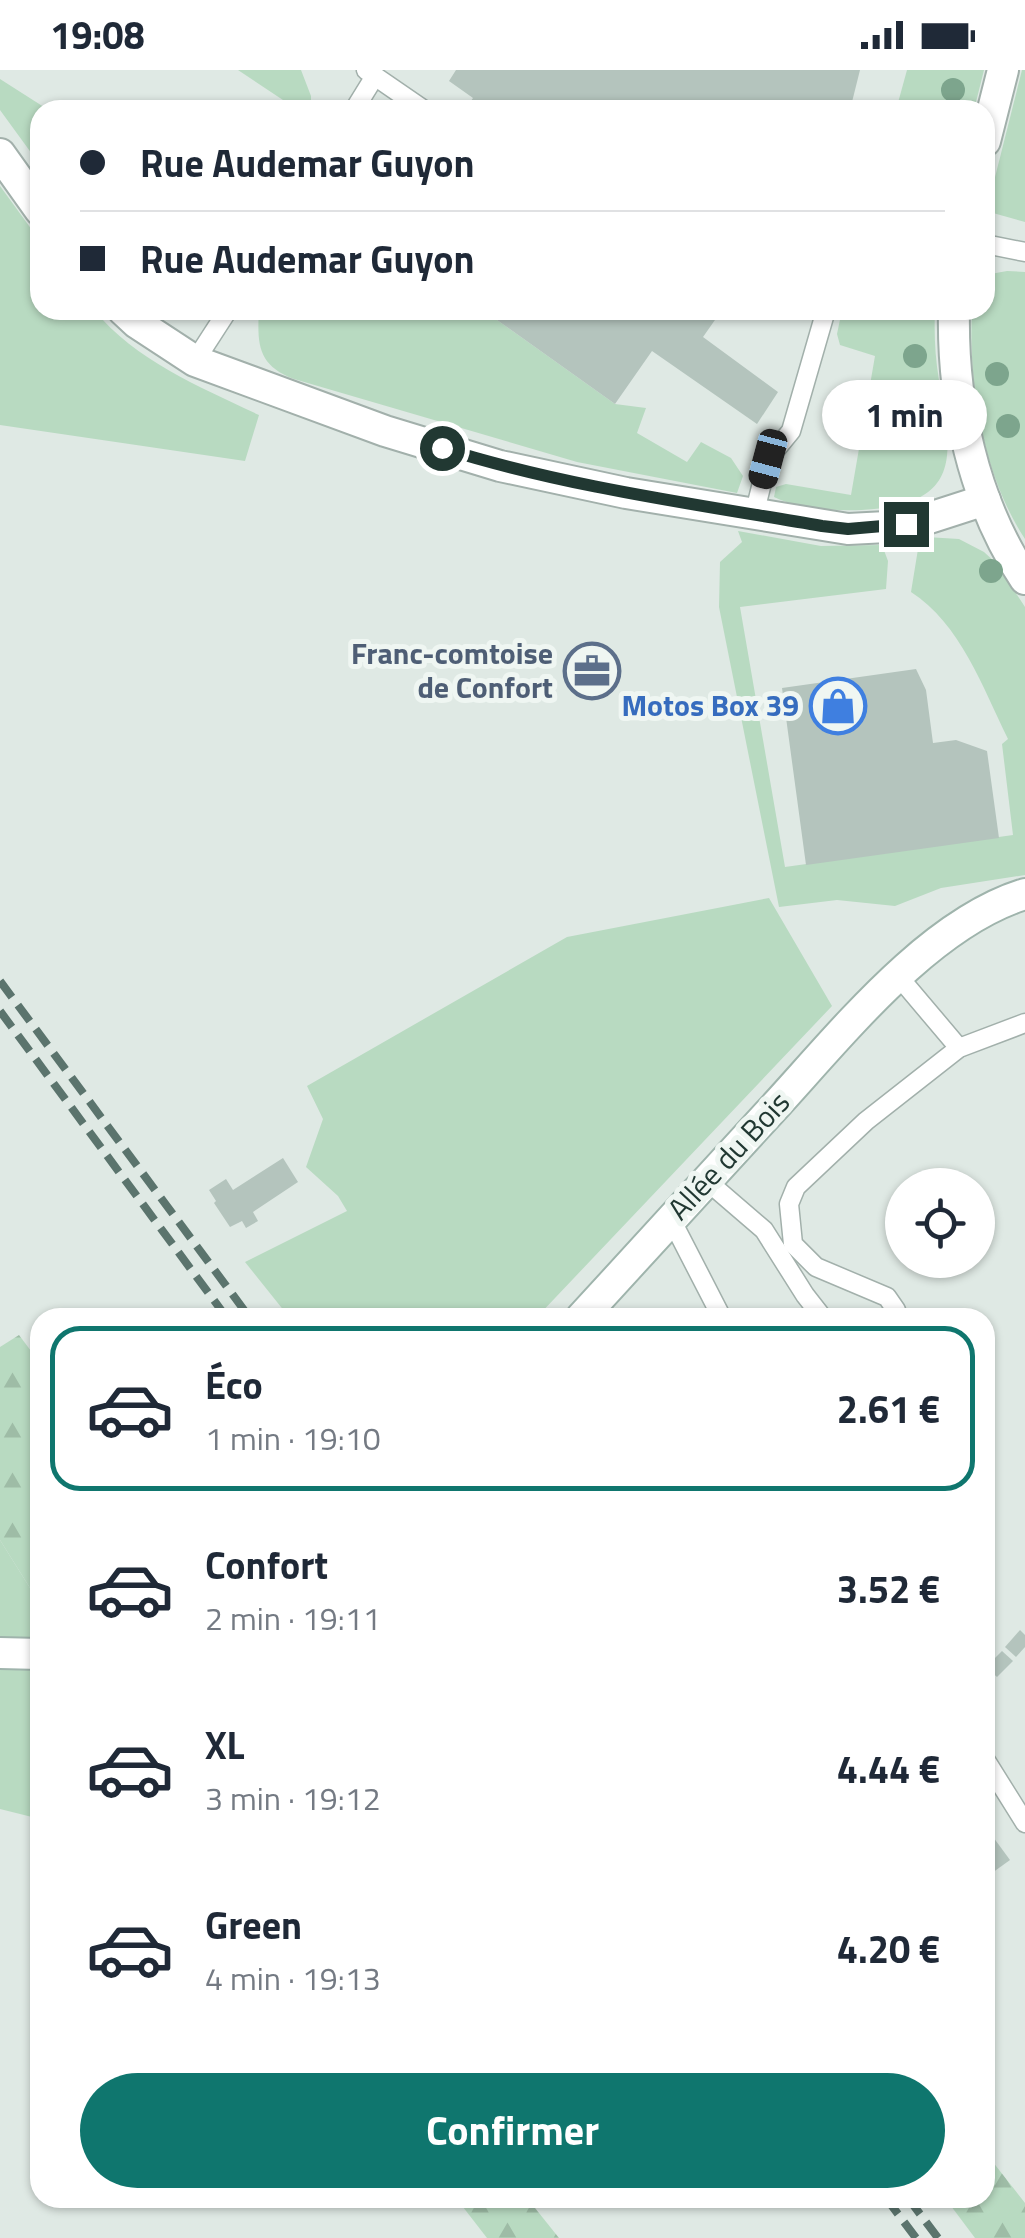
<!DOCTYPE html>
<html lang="fr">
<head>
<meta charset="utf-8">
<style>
	:root { --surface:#fff; --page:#f2f2f3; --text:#1f2937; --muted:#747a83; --line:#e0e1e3; --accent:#0f766e }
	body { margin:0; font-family:"Titillium Web",sans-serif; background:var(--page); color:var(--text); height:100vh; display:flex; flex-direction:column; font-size:38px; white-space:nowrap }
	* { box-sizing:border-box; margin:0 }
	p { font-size:32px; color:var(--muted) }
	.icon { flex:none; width:55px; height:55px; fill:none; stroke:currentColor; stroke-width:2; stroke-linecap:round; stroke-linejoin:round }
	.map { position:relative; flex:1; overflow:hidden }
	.sheet { position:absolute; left:30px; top:1238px; width:965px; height:900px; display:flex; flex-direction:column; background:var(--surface); border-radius:30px; box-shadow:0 2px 8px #0004 }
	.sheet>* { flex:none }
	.top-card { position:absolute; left:30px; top:30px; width:965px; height:220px; border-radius:30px; box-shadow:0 2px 8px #0004; display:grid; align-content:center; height:220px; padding:0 50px; background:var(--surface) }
	.controls { position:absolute; left:885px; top:1098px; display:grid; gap:20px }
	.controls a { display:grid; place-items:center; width:110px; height:110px; border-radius:50%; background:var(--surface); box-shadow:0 2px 8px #0004; font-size:50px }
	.end { position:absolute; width:45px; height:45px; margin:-22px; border:12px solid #213832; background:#fff; box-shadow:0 0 0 5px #fff }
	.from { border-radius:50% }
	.bubble { position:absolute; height:70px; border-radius:35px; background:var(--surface); box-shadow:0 2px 8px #0004; font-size:32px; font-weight:700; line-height:70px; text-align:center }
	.car { position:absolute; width:30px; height:60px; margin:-30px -15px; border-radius:12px; box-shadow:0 0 8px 2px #0007; background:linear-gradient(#222 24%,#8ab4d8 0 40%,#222 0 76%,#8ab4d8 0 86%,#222 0) }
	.top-card b { display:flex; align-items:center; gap:35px; height:95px; font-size:38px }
	.top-card b+b { border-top:2px solid var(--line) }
	.top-card i { width:25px; height:25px; background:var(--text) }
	ul { padding:18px 0 0; list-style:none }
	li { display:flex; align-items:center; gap:30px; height:165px; margin:0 20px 15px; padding:0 30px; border:5px solid transparent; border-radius:30px }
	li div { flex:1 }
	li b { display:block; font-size:38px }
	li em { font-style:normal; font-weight:700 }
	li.active { border-color:var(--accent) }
	li>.icon { width:90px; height:90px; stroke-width:1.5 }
	.primary-button { display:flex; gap:20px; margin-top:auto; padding:20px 50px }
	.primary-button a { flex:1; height:115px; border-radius:60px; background:var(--accent); color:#fff; font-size:40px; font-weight:700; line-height:115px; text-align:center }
	.status { display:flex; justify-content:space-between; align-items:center; height:70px; padding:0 50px; background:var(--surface); direction:ltr }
	.status svg { height:28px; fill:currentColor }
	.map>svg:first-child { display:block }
</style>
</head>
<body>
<div class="status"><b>19:08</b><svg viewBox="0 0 49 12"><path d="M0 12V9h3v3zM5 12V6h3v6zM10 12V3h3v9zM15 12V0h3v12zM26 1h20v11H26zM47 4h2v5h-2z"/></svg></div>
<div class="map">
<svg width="1025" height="2168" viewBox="0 0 1025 2168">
	<defs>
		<pattern id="forest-firs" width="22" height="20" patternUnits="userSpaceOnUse" patternTransform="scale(2.5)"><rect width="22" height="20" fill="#b8dac1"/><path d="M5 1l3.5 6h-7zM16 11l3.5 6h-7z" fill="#9ebca6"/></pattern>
	</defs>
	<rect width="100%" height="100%" fill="#dfe9e4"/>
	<g fill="#b8dac1">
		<polygon points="238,0 301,0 311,26 311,40 278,40 283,30"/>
		<polygon points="907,0 984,0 974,40 896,40"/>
		<polygon points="1022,0 1025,0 1025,152 993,143 988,135"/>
		<polygon points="0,9 47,39 40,40 40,51 34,61 40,65 40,95 0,40"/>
		<path d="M0,116L40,171V240H94C136,291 200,317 259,345L245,391L0,355Z"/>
		<path d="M1007,201L1025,202V469C983,405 968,315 972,240H985V205Z"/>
		<path d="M259,240H483L615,334L646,338L637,363L687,392L701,372L731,388L743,406L737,423L577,392L294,309C258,295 257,275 259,240Z"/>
		<path d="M842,240H935C934,263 935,287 939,310C951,380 964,430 874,439C844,442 801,440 774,427L776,417L786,414L851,425L875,286L840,275L837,264Z"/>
		<path d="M738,461L821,476L882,475L888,491L886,519L740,537L785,797L1013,765L1002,674L1008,669C983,618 960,553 911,522L918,479L926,467L959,469L984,482L996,493L1025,537V805L941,818L895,836L837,830L779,837L719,537L720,492L742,472Z"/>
		<polygon points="769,828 832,936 537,1247 289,1247 245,1192 347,1141 338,1126 306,1097 323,1049 307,1016 567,867"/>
		<polygon points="0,1470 40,1534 40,1749 0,1739"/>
	</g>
	<g fill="url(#forest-firs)">
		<polygon points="19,1265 40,1293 40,1534 0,1470 0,1277"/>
		<polygon points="985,2082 1025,2133 1025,2168 975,2168 945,2128 985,2128"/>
		<polygon points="456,2128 527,2128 559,2168 487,2168"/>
	</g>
	<g fill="#b4c4bd">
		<polygon points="456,0 860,0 850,40 465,40 473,28 449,11"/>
		<polygon points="483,240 722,240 703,267 778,322 757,354 652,281 615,334"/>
		<polygon points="916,599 926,620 933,673 956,670 987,681 999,768 806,795 782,618"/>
		<polygon points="283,1088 298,1112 253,1142 258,1151 246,1158 242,1151 230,1157 214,1133 216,1131 209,1120 226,1109 233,1120"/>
		<polygon points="1020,1560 1025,1565 1025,1577 1016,1587 1005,1577"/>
		<polygon points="1002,1581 1013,1591 997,1607 986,1597"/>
		<polygon points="985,1756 1010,1790 985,1808"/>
	</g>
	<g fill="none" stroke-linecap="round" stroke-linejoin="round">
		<g stroke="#a2b0ab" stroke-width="21">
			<g id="lane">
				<polyline points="366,0 424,40"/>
				<polyline points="354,40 375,6"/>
				<polyline points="985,174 1025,182"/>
				<polyline points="195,291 228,240"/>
				<polyline points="754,445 768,389 791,361 826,240"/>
				<polyline points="899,907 959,978"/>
				<polyline points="707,1111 764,1160 805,1225 823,1248"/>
				<polyline points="671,1149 722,1248"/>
				<polyline points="896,1248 896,1240 887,1227 816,1197 793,1174 789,1134 796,1117 866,1051 959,978 1025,953"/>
				<polyline points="985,1689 1025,1753"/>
			</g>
		</g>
		<g stroke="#a2b0ab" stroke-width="34">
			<g id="street">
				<polyline points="985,71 1003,0"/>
				<polyline points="0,84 40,140"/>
				<polyline points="123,240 137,253 195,291 385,361 500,396 626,423 848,459 887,457 923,450 985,430"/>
				<path d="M954,240C952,332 973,431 1025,509"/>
			</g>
		</g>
		<g stroke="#9fb4ac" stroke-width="34">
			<g id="secondary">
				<path d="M581,1248C643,1180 705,1113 767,1045C836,971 926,854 1025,824"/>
				<polyline points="0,1583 40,1584"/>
			</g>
		</g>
		<use href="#lane" stroke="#fff" stroke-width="18"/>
		<use href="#street" stroke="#fff" stroke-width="30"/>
		<use href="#secondary" stroke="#fff" stroke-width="30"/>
		<g stroke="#5b746d" stroke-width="8" stroke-dasharray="20 10" stroke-linecap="butt">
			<polyline points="0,911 250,1248"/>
			<polyline points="0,941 227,1248"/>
			<polyline points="886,2128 916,2168"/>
			<polyline points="908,2128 938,2168"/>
		</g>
	</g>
	<g fill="#7da58d">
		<circle cx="953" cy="20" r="12"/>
		<circle cx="915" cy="286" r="12"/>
		<circle cx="997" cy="304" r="12"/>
		<circle cx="1008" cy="356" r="12"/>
		<circle cx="991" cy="501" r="12"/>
	</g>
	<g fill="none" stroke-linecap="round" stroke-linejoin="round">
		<path stroke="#213832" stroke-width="12" d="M442,378C566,417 695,434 822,456L848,459L906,454"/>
	</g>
	<defs>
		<g id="office-ring" transform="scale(2.875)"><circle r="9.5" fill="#eff6f2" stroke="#5c6f8a" stroke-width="1.5"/><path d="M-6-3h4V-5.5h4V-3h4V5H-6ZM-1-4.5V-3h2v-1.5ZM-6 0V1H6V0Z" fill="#5c6f8a"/></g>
		<g id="shop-ring" transform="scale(2.875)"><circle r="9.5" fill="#eff6f2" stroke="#3f7fe0" stroke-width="1.5"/><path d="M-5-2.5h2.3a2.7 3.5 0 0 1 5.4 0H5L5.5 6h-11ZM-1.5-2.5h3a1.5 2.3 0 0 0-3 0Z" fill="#3f7fe0"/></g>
	</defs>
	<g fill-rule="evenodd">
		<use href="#office-ring" x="592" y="601"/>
		<use href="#shop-ring" x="838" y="636"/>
	</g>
	<g text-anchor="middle" stroke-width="10" stroke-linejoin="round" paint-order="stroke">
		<g font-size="30" font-weight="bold" fill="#4e5e75" stroke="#eff6f2" text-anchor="end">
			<text x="553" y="594">Franc-comtoise<tspan x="553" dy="34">de Confort</tspan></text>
		</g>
		<g font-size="30" font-weight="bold" fill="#366cbe" stroke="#eff6f2" text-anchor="end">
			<text x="799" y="646">Motos Box 39</text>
		</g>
		<g font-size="30" fill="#213832" stroke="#eff6f2">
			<text transform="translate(729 1086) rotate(-47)" y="10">Allée du Bois</text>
		</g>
	</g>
</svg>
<div class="controls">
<a><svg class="icon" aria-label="locate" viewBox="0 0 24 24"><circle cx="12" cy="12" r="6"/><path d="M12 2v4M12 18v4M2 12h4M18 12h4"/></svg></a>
</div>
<i class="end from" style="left:442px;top:378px"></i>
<i class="end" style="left:906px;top:454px"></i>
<div class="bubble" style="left:822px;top:310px;width:165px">1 min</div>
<i class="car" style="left:768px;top:389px;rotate:195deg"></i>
<div class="top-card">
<b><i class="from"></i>Rue Audemar Guyon</b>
<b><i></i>Rue Audemar Guyon</b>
</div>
<section class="sheet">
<ul>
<li class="active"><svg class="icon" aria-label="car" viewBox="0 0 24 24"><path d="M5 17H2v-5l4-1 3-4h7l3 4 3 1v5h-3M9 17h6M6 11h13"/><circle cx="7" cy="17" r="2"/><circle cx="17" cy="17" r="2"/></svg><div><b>Éco</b><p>1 min · 19:10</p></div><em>2.61 €</em></li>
<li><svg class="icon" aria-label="car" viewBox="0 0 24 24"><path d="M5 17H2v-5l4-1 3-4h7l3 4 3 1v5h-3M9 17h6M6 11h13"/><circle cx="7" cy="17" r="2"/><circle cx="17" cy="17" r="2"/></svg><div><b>Confort</b><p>2 min · 19:11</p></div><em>3.52 €</em></li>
<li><svg class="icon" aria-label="car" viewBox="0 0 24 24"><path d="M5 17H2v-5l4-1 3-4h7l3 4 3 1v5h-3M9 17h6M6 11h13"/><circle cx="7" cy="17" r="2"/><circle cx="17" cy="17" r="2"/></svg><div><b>XL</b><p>3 min · 19:12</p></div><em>4.44 €</em></li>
<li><svg class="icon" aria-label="car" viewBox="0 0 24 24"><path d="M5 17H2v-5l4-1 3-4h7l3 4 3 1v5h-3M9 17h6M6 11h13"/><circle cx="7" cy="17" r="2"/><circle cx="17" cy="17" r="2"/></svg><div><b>Green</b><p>4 min · 19:13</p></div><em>4.20 €</em></li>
</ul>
<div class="primary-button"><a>Confirmer</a></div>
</section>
</div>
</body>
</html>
